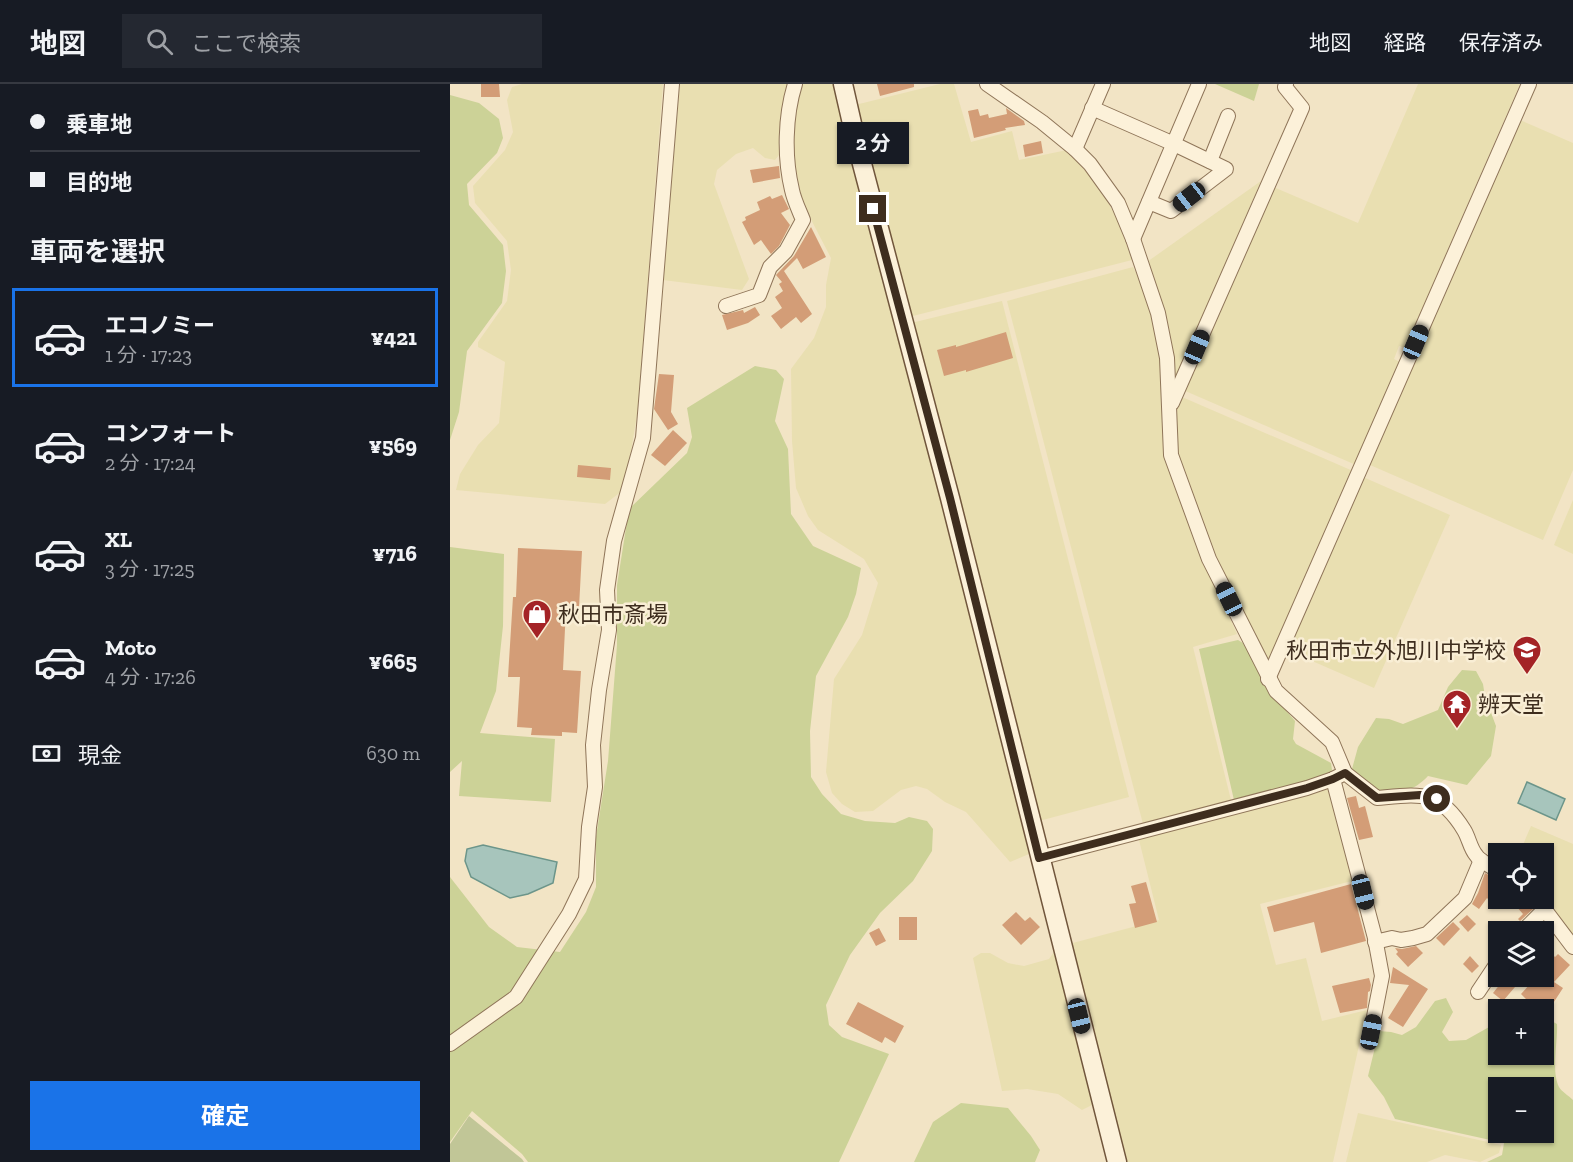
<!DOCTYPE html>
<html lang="ja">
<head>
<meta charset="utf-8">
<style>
	:root { --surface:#171b24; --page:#242831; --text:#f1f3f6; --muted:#9ea1a6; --line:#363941; --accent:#1a73e8 }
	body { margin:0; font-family:"Zilla Slab","Noto Sans JP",serif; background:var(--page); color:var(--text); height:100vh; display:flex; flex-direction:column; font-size:22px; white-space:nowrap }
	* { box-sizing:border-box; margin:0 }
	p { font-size:20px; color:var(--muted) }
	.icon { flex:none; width:33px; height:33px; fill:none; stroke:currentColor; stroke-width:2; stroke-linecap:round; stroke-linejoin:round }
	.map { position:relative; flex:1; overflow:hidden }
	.side { display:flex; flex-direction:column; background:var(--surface); width:450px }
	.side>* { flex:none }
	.hud { display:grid; align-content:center; height:132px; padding:0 30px; background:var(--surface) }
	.controls { position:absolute; left:1038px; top:759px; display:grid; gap:12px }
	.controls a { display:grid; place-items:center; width:66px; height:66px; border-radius:0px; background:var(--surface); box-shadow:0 2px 4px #0004; font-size:30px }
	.end { position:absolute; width:27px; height:27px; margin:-14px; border:8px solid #3e2d1e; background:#fff; box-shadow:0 0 0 3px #fff }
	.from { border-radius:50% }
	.bubble { position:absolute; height:42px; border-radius:0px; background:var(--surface); box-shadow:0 2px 4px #0004; font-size:20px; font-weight:700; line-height:42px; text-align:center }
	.car { position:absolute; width:18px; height:36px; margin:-18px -9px; border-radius:8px; box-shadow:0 0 4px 2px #0007; background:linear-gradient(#222 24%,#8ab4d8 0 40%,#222 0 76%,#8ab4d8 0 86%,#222 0) }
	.hud b { display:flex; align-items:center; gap:21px; height:57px; font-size:22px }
	.hud b+b { border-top:2px solid var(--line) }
	.hud i { width:15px; height:15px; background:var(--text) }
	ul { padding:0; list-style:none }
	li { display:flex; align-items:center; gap:18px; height:99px; margin:0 12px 9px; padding:0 18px; border:3px solid transparent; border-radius:0px }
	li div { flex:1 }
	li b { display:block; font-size:22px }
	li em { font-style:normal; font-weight:700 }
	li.selected { border-color:var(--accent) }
	li>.icon { width:54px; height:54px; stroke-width:1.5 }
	h2 { padding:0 30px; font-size:27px; line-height:72px }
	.pay { display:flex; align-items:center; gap:15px; height:66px; padding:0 30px; font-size:22px }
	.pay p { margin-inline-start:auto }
	.button { display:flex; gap:12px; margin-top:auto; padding:12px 30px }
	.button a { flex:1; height:69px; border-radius:0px; background:var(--accent); color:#fff; font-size:24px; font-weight:700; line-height:69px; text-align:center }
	header { display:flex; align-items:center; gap:36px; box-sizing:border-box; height:84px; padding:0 30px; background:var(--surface); border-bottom:2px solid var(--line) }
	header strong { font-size:28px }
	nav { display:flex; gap:33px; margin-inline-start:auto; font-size:21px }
	.search { width:420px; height:54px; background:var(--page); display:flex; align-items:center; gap:15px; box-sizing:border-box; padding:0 21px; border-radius:0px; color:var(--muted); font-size:22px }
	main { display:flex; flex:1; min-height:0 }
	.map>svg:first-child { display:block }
</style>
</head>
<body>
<header>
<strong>地図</strong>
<div class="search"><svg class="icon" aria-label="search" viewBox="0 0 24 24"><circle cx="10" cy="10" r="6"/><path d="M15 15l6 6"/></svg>ここで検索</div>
<nav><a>地図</a><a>経路</a><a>保存済み</a></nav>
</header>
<main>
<section class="side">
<div class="hud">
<b><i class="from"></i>乗車地</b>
<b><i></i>目的地</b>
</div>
<h2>車両を選択</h2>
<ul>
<li class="selected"><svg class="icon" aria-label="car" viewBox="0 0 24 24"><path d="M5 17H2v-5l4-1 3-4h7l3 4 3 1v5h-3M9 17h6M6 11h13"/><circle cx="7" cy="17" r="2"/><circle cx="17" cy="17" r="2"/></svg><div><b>エコノミー</b><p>1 分 · 17:23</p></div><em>¥421</em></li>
<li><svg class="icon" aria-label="car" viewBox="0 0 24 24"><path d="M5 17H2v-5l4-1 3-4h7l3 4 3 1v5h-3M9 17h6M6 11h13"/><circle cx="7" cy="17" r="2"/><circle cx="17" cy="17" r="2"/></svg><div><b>コンフォート</b><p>2 分 · 17:24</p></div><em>¥569</em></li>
<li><svg class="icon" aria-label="car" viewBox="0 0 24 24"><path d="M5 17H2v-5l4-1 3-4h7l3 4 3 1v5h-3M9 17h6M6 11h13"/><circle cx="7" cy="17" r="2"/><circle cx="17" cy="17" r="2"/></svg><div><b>XL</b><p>3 分 · 17:25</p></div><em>¥716</em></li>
<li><svg class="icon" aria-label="car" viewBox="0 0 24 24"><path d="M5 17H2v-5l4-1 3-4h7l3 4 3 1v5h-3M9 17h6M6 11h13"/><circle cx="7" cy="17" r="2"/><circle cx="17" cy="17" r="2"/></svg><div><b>Moto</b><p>4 分 · 17:26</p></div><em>¥665</em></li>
</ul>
<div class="pay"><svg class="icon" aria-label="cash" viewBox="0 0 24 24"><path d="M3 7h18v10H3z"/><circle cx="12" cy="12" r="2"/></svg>現金<p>630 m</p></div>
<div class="button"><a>確定</a></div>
</section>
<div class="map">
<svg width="1123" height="1078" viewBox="0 0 1123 1078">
	<rect width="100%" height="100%" fill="#f2e4c5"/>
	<g fill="#e9dfb1">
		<polygon points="72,0 213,0 188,325 179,379 172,407 155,420 6,406 10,390 28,361 49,339 55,278 28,263 28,258 57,217 61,186 57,157 25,119 23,102 55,66 63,48 57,16 62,3"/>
		<polygon points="230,0 339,0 335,11 329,71 325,76 315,74 303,64 286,70 267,86 264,100 299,195 292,206 213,196"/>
		<polygon points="350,0 387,0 579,770 560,778 516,728 495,718 477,705 466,702 451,706 423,727 405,728 392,720 382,709 376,688 384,595 412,551 428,499 414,475 368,446 358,432 346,404 342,357 341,285 364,254 376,223 376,201 381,174 353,120 345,86 343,43"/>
		<polygon points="490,0 504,0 521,58 562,47 569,76 617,66 651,105 668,137 682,176 459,233 405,21"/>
		<polygon points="968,0 1070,0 955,264 949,262 944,275 950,278 906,381 733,306 821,102 908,139"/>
		<polygon points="1070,36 1123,59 1123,386 1093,456 920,381"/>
		<polygon points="811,97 724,300 716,230 697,178"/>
		<polygon points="683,183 693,202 703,231 712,277 716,376 754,476 787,550 743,563 781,716 693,740 557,217"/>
		<polygon points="552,217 679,713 589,737 461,239"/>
		<polygon points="732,313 903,387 818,581 765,475 725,370 726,327"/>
		<polygon points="913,393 1000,431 924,604 837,566"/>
		<polygon points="1123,416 1123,470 1104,461"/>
		<polygon points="881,698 906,796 810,820 826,881 856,874 872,937 917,926 883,1078 673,1078 619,860 709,836 687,748"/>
		<polygon points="1081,742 1123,760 1123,852 1094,814 1094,770 1069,770"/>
		<polygon points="604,868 642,1021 632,1026 608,1010 577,1005 552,1007 523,874 531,869 540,869 558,879 574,882 599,875"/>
		<polygon points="908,1029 1051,1061 1049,1069 1030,1078 995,1071 977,1078 896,1078"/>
	</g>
	<g fill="#ccd297" fill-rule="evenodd">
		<polygon points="765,0 809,0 804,17"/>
		<polygon points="0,11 29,19 49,35 53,54 47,69 17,100 19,121 53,161 56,187 52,219 17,267 9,328 0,356"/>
		<polygon points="305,282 326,286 334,295 325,337 338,365 341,430 363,462 411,484 406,510 398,533 366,592 360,647 361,693 372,710 391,730 415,737 445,739 459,733 477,737 483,745 482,767 463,797 430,829 400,871 376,921 379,941 392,953 439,970 389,1078 78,1078 72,1070 22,1027 0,1058 0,793 39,843 67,863 110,868 136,828 146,803 146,753 158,677 167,561 167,501 179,425 237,369 242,353 237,324"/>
		<polygon points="0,463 54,470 53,542 46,607 30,649 105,655 101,718 9,712 12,677 0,688"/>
		<polygon points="788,556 793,559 821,609 845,637 843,655 846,660 881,679 882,686 877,692 784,716 749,565"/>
		<path d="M1012,586L1026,587L1033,600L1035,613L1046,642L1041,672L1017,701L978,692C962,709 950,708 928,708L902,685L908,663L926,634L939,635L953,640L988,626L998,603Z"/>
		<path d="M996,914L1003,928L992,948L999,957L1016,956L1048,938V970H1094V933L1107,940C1108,957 1101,988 1109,1003C1111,1007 1119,1012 1123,1016V1078H1037L1052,1071L1054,1059L945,1035L934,1013L918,992L929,947L941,948L952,951L966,943L985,917ZM1048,1004H1094V1048H1048Z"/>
		<polygon points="511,1019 558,1024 581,1052 590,1066 585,1078 464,1078 483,1038"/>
	</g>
	<polygon fill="#c1c697" points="19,1032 72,1075 74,1078 0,1078 0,1060"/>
	<g fill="#a7c5bc" stroke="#6c958a" stroke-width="1.5">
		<polygon points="1077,698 1115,715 1106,736 1068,719"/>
		<polygon points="33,761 107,778 103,799 78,810 60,814 21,793 15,777 17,765"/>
	</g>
	<g fill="#d39d77">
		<polygon points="31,0 49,0 50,13 31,13"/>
		<polygon points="427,0 464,0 464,3 430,12"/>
		<polygon points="556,24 574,37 575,41 555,44 556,46 524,54 518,27 528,25 530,32 538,30 539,34 557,30"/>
		<polygon points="591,57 593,69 575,73 573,61"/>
		<polygon points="329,82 330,94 303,99 300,86"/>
		<polygon points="332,111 339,125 331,129 340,141 329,162 321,170 311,156 304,161 292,138 296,136 295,133 310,126 307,118 320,112 322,115"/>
		<polygon points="361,143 376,173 353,185 347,174 334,187 362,230 351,239 346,233 331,245 321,232 332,224 325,213 333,207 329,200 332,198 326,191 344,172"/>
		<polygon points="305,223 310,231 298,239 277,246 272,231 293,226 294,229"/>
		<polygon points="556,248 563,274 516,288 516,286 494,292 487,266 506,261 506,263"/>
		<polygon points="209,290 224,291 221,328 228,340 218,346 204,325"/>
		<polygon points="223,346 237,359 215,382 201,371"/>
		<polygon points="128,381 161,384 160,396 127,393"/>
		<polygon points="68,464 132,467 129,524 116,524 113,586 131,587 127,649 112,648 112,652 81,651 82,644 67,643 70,593 58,593 63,513 66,513"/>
		<polygon points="906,712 909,724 915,722 923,753 909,756 897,714"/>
		<polygon points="1035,789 1048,796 1048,802 1039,816 1037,814 1029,825 1022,820 1028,809"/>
		<polygon points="696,798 707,838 685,844 679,820 686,819 681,802"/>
		<polygon points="901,800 916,857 871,869 864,838 824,848 817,823"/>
		<polygon points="1059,814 1077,814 1083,825 1070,837 1068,835 1073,830"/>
		<polygon points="566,828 575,837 580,833 590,843 571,861 552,841"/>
		<polygon points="1017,831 1026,840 1018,848 1009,838"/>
		<rect x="449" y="833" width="18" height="23"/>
		<polygon points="1003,838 1010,845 994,862 986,854"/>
		<polygon points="429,844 436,857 426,862 419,849"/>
		<polygon points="966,862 973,869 958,883 946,870 948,868 945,864 952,865"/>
		<polygon points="1094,862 1105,873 1108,870 1120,881 1104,898 1113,904 1100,924 1086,915 1081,920 1071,910 1087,892 1094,892"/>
		<polygon points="1020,872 1029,882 1022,889 1013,880"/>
		<polygon points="943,883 978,905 953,943 938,934 959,901 940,899"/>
		<polygon points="919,894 921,901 920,907 918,908 917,924 890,929 882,902"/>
		<polygon points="1055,894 1065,903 1053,917 1043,909"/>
		<polygon points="408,918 454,942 445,959 435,953 432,959 396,940"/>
	</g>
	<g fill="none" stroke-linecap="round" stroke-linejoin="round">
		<g stroke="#8f7559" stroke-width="16">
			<g id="street">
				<polyline points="537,0 592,38 625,65 640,80 668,119 683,155 708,229 717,274 721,371 759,475 826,607 882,658 895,689"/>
				<polyline points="642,24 724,60 776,85 721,127 699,118"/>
				<polyline points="625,65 653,0"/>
				<polyline points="760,77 778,32"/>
				<polyline points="683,155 749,0"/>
				<path d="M276,222L309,211L320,183L336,167L353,136C349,126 344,116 342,106C334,73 335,32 345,0"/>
				<polyline points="722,319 852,24 835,3 836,0"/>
				<polyline points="818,595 1079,0"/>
				<polyline points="883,695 925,854 932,892 921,948"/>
				<path d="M589,774L857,704L883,695L895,689L927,714C970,710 989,705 1014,746C1019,754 1020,764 1026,771C1030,778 1042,782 1048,787"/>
				<polyline points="1086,814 1123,863"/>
				<polyline points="1072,848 1094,826"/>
				<polyline points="925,858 942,854 951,856 963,854 977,850 1015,814 1031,776"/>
				<polyline points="1028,908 1048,878"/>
				<polyline points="0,960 66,913 119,830 136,795 139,743 145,703 143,661 149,606 159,546 157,506 164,457 193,354 222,0"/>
			</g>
		</g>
		<g stroke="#71563c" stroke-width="21">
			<polyline id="secondary" points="393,0 406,57 500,414 667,1078"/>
		</g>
		<use href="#street" stroke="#fcf1d9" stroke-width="14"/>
		<use href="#secondary" stroke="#fcf1d9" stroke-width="18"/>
	</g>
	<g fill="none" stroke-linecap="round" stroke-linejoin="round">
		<polyline stroke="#3e2d1e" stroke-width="8" points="423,125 500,414 589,774 857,704 883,695 895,689 927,714 970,711 987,715"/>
	</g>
	<defs>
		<g id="shop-pin" transform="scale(1.5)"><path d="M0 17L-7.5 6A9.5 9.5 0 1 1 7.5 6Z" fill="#a42326" stroke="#f9eed5"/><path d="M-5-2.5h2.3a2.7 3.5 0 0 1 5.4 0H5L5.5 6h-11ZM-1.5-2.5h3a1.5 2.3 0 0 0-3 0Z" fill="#fff"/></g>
		<g id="school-pin" transform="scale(1.5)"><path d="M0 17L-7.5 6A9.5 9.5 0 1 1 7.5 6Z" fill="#a42326" stroke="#f9eed5"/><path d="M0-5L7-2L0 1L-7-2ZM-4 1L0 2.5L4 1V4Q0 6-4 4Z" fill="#fff"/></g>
		<g id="temple-pin" transform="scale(1.5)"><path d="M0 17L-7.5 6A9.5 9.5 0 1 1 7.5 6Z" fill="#a42326" stroke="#f9eed5"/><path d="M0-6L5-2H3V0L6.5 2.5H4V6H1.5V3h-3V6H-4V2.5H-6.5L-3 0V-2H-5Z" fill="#fff"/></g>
	</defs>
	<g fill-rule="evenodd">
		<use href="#shop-pin" x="87" y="530"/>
		<use href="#school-pin" x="1077" y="566"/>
		<use href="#temple-pin" x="1007" y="620"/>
	</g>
	<g text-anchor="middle" stroke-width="5" stroke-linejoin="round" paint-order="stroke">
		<g font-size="22" fill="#3e2d1e" stroke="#f9eed5" text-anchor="start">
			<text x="108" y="538">秋田市斎場</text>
			<text x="1056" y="574" text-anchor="end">秋田市立外旭川中学校</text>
			<text x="1028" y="628">辨天堂</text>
		</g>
	</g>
</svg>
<div class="controls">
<a><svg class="icon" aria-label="locate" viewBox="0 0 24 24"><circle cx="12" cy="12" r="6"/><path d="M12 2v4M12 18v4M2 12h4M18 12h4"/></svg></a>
<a><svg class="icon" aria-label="layers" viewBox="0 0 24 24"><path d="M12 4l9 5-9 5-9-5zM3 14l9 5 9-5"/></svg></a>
<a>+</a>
<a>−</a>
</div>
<i class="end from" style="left:987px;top:715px"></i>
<i class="end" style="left:423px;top:125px"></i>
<div class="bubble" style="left:387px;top:38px;width:72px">2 分</div>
<i class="car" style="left:739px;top:113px;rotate:232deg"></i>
<i class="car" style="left:966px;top:258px;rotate:23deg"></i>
<i class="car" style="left:747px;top:263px;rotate:23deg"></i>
<i class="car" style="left:779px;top:515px;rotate:334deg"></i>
<i class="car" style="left:913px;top:808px;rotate:166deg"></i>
<i class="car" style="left:629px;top:932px;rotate:166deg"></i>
<i class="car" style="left:921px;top:948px;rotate:11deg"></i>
</div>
</main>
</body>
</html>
